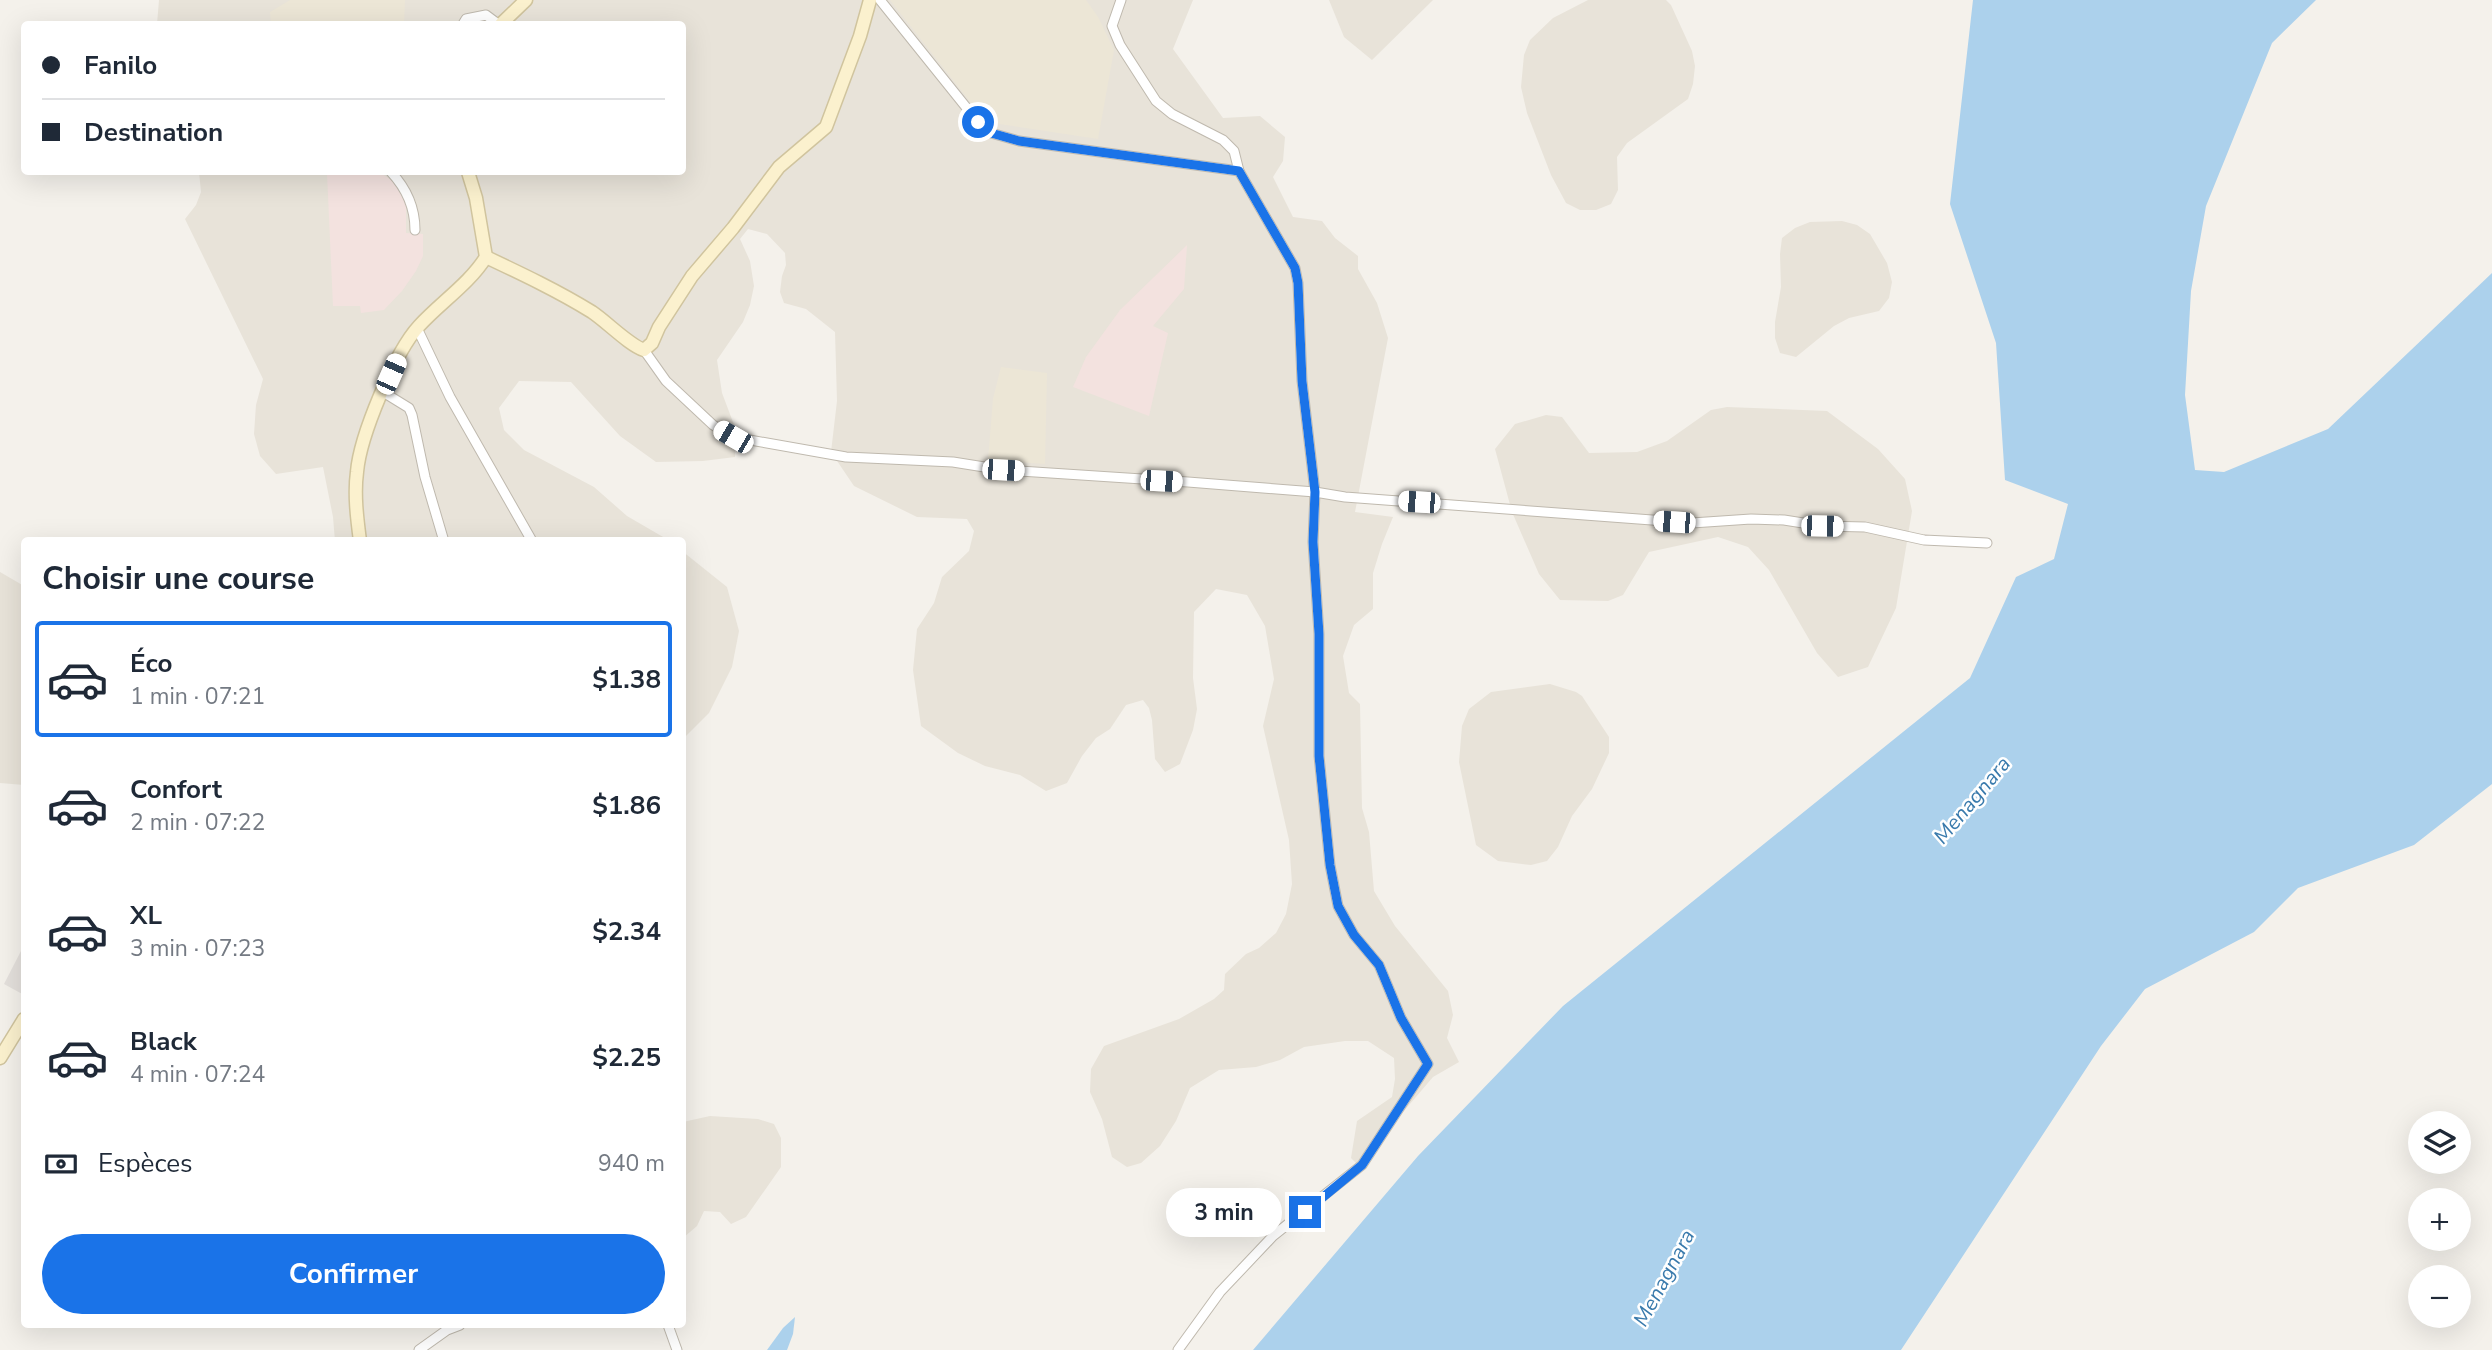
<!DOCTYPE html>
<html lang="fr">
<head>
<meta charset="utf-8">
<style>
	:root { --surface:#fff; --page:#f2f2f3; --text:#1f2937; --muted:#747a83; --line:#e0e1e3; --accent:#1a73e8 }
	body { margin:0; font-family:"Nunito Sans",sans-serif; background:var(--page); color:var(--text); height:100vh; display:flex; flex-direction:column; font-size:26px; white-space:nowrap }
	* { box-sizing:border-box; margin:0 }
	p { font-size:23px; color:var(--muted) }
	.icon { flex:none; width:38px; height:38px; fill:none; stroke:currentColor; stroke-width:2; stroke-linecap:round; stroke-linejoin:round }
	.map { position:relative; flex:1; overflow:hidden }
	.sheet { position:absolute; left:21px; top:537px; width:665px; height:791px; display:flex; flex-direction:column; background:var(--surface); border-radius:7px; box-shadow:0 7px 28px #0002 }
	.sheet>* { flex:none }
	.top-card { position:absolute; left:21px; top:21px; width:665px; height:154px; border-radius:7px; box-shadow:0 7px 28px #0002; display:grid; align-content:center; height:154px; padding:0 21px; background:var(--surface) }
	.tools { position:absolute; left:2408px; top:1111px; display:grid; gap:14px }
	.tools a { display:grid; place-items:center; width:63px; height:63px; border-radius:50%; background:var(--surface); box-shadow:0 7px 28px #0002; font-size:35px }
	.end { position:absolute; width:32px; height:32px; margin:-16px; border:9px solid #1a73e8; background:#fff; box-shadow:0 0 0 4px #fff }
	.from { border-radius:50% }
	.bubble { position:absolute; height:49px; border-radius:24px; background:var(--surface); box-shadow:0 7px 28px #0002; font-size:23px; font-weight:700; line-height:49px; text-align:center }
	.car { position:absolute; width:21px; height:42px; margin:-21px -10px; border-radius:9px; box-shadow:0 0 5px 2px #0007; background:linear-gradient(#fff 24%,#345 0 40%,#fff 0 76%,#345 0 86%,#fff 0) }
	.top-card b { display:flex; align-items:center; gap:24px; height:66px; font-size:26px }
	.top-card b+b { border-top:2px solid var(--line) }
	.top-card i { width:18px; height:18px; background:var(--text) }
	ul { padding:0; list-style:none }
	li { display:flex; align-items:center; gap:21px; height:116px; margin:0 14px 10px; padding:0 7px; border:4px solid transparent; border-radius:7px }
	li div { flex:1 }
	li b { display:block; font-size:26px }
	li em { font-style:normal; font-weight:700 }
	li.active { border-color:var(--accent) }
	li>.icon { width:63px; height:63px; stroke-width:1.5 }
	h2 { padding:0 21px; font-size:32px; line-height:84px }
	.pay { display:flex; align-items:center; gap:18px; height:77px; padding:0 21px; font-size:26px }
	.pay p { margin-inline-start:auto }
	.action { display:flex; gap:14px; margin-top:auto; padding:14px 21px }
	.action a { flex:1; height:80px; border-radius:42px; background:var(--accent); color:#fff; font-size:28px; font-weight:700; line-height:80px; text-align:center }
	.map>svg:first-child { display:block }
</style>
</head>
<body>
<div class="map">
<svg width="2492" height="1350" viewBox="0 0 2492 1350">
	<rect width="100%" height="100%" fill="#f4f1eb"/>
	<g fill="#e8e3d9">
		<polygon points="159,0 1193,0 1173,49 1223,118 1260,116 1285,137 1283,161 1273,177 1293,217 1322,221 1335,238 1358,256 1358,269 1377,303 1388,338 1355,512 1393,517 1382,544 1373,573 1373,609 1354,625 1343,656 1349,693 1360,704 1362,808 1369,832 1374,891 1395,926 1448,991 1453,1015 1447,1038 1459,1062 1433,1077 1374,1146 1362,1169 1351,1158 1357,1121 1392,1097 1395,1079 1394,1058 1368,1041 1345,1041 1304,1047 1280,1060 1256,1067 1219,1070 1190,1088 1176,1121 1160,1146 1141,1163 1127,1167 1112,1157 1102,1119 1090,1092 1091,1069 1104,1046 1179,1019 1214,999 1224,990 1225,974 1246,954 1259,948 1276,933 1286,914 1292,884 1289,840 1263,726 1274,679 1265,626 1247,595 1216,589 1194,612 1193,678 1197,709 1193,730 1180,764 1165,772 1155,759 1152,720 1149,708 1143,700 1126,705 1110,729 1096,738 1082,756 1067,783 1046,791 1020,775 985,766 958,753 921,726 913,670 917,629 934,603 942,577 969,551 974,531 967,519 917,517 854,486 831,452 837,401 835,332 806,309 784,303 780,292 782,276 786,265 785,253 767,234 748,229 740,239 750,261 754,286 750,305 743,322 717,360 722,393 736,430 735,457 703,461 656,462 620,436 571,382 519,381 499,408 504,430 524,450 594,487 627,516 670,541 335,541 333,517 323,467 276,474 260,456 254,434 256,405 263,379 185,219 196,205 201,192 199,172 682,172 682,24 157,24"/>
		<polygon points="1329,0 1433,0 1372,60 1344,37"/>
		<polygon points="1588,0 1666,0 1671,5 1692,51 1695,66 1693,84 1688,99 1627,143 1617,157 1618,190 1611,204 1596,210 1580,210 1566,203 1551,175 1527,113 1521,87 1524,55 1530,40 1553,18"/>
		<polygon points="1842,221 1857,225 1870,234 1887,263 1892,282 1889,298 1879,311 1849,318 1834,326 1796,357 1780,353 1775,338 1775,322 1781,287 1780,254 1782,238 1795,228 1810,222"/>
		<polygon points="1727,407 1827,411 1878,449 1905,479 1912,511 1896,608 1868,667 1838,677 1817,653 1769,570 1748,547 1718,537 1649,552 1623,595 1608,601 1560,600 1539,574 1512,512 1495,449 1515,424 1546,415 1562,417 1589,453 1637,452 1667,441 1711,410"/>
		<polygon points="682,551 727,587 739,631 732,667 709,713 685,737 683,737"/>
		<polygon points="0,572 24,586 24,785 0,783"/>
		<polygon points="1550,684 1576,692 1582,696 1609,737 1609,753 1592,789 1572,816 1558,847 1547,861 1531,865 1498,861 1476,845 1459,762 1462,726 1469,709 1491,692"/>
		<polygon points="710,1116 758,1119 774,1124 781,1138 781,1167 746,1217 731,1224 720,1212 704,1211 697,1226 683,1238 683,1122"/>
	</g>
	<polygon fill="#e4e0dc" points="22,949 24,950 24,995 4,984"/>
	<g fill="#ece6d6">
		<polygon points="290,0 405,0 404,24 271,24 270,12"/>
		<polygon points="890,0 1086,0 1098,17 1114,50 1098,139 993,123 979,113"/>
		<polygon points="1001,367 1047,373 1045,464 988,460 993,399"/>
	</g>
	<g fill="#f3e2df">
		<polygon points="339,172 379,172 399,185 406,205 406,233 423,234 423,256 416,271 402,291 384,310 361,313 360,306 333,306 327,173"/>
		<polygon points="1187,245 1184,289 1153,326 1168,333 1149,416 1073,387 1086,357 1120,310"/>
	</g>
	<g fill="#acd1ec">
		<polygon points="1973,0 2316,0 2272,43 2206,206 2191,291 2185,395 2195,470 2224,472 2328,429 2492,273 2492,784 2414,845 2298,888 2254,932 2145,989 2101,1046 1901,1350 1253,1350 1418,1156 1563,1006 1970,678 2016,577 2054,559 2068,504 2005,480 1996,343 1950,204"/>
		<polygon points="795,1317 793,1334 787,1350 767,1350 783,1328"/>
	</g>
	<g fill="none" stroke-linecap="round" stroke-linejoin="round">
		<g stroke="#bfb9ae" stroke-width="11">
			<g id="street">
				<polyline points="880,0 978,122 991,133 1019,141 1239,171"/>
				<polyline points="1121,0 1112,26 1120,45 1156,101 1172,114 1223,140 1234,151 1239,171 1295,268 1298,283 1302,381 1315,492 1313,542 1319,634 1319,756 1330,865 1338,906 1354,935 1379,965 1401,1018 1428,1064 1362,1165 1273,1236 1220,1292 1178,1350"/>
				<polyline points="463,24 466,19 486,15 498,24"/>
				<path d="M391,172C406,188 415,207 415,230"/>
				<polyline points="417,328 450,397 532,541"/>
				<polyline points="644,350 666,381 713,425 733,437 846,457 953,462 1003,470 1188,482 1315,492 1345,497 1692,523 1751,519 1784,520 1822,526 1865,527 1924,540 1987,543"/>
				<polyline points="383,392 409,408 412,415 425,477 443,538"/>
				<polyline points="668,1325 677,1350"/>
				<polyline points="419,1350 447,1330 460,1325"/>
			</g>
		</g>
		<g stroke="#d0c49e" stroke-width="15">
			<g id="secondary">
				<polyline points="501,24 526,0"/>
				<path d="M486,257C522,274 558,291 592,312C607,322 629,345 644,350L652,343L659,327L692,276L733,228L779,167L826,127L860,36L870,0"/>
				<path d="M360,541C357,518 354,494 357,472C360,436 395,352 419,326C441,302 469,284 486,257L476,198L468,172"/>
				<polyline points="0,1058 24,1019"/>
			</g>
		</g>
		<use href="#street" stroke="#fff" stroke-width="9"/>
		<use href="#secondary" stroke="#fbf1ce" stroke-width="12"/>
	</g>
	<g fill="none" stroke-linecap="round" stroke-linejoin="round">
		<polyline stroke="#1a73e8" stroke-width="9" points="978,122 991,133 1019,141 1239,171 1295,268 1298,283 1302,381 1315,492 1313,542 1319,634 1319,756 1330,865 1338,906 1354,935 1379,965 1401,1018 1428,1064 1362,1165 1305,1212"/>
	</g>
	<g text-anchor="middle" stroke-width="5" stroke-linejoin="round" paint-order="stroke">
		<g font-size="21" font-style="italic" fill="#397aac" stroke="#fff">
			<text transform="translate(1972 800) rotate(-50)" y="7">Menagnara</text>
			<text transform="translate(1664 1278) rotate(-62)" y="7">Menagnara</text>
		</g>
	</g>
</svg>
<div class="tools">
<a><svg class="icon" aria-label="layers" viewBox="0 0 24 24"><path d="M12 4l9 5-9 5-9-5zM3 14l9 5 9-5"/></svg></a>
<a>+</a>
<a>−</a>
</div>
<i class="end from" style="left:978px;top:122px"></i>
<i class="end" style="left:1305px;top:1212px"></i>
<div class="bubble" style="left:1166px;top:1188px;width:116px">3 min</div>
<i class="car" style="left:391px;top:374px;rotate:24deg"></i>
<i class="car" style="left:733px;top:437px;rotate:300deg"></i>
<i class="car" style="left:1003px;top:470px;rotate:93deg"></i>
<i class="car" style="left:1161px;top:481px;rotate:93deg"></i>
<i class="car" style="left:1419px;top:502px;rotate:274deg"></i>
<i class="car" style="left:1674px;top:522px;rotate:274deg"></i>
<i class="car" style="left:1822px;top:526px;rotate:91deg"></i>
<div class="top-card">
<b><i class="from"></i>Fanilo</b>
<b><i></i>Destination</b>
</div>
<section class="sheet">
<h2>Choisir une course</h2>
<ul>
<li class="active"><svg class="icon" aria-label="car" viewBox="0 0 24 24"><path d="M5 17H2v-5l4-1 3-4h7l3 4 3 1v5h-3M9 17h6M6 11h13"/><circle cx="7" cy="17" r="2"/><circle cx="17" cy="17" r="2"/></svg><div><b>Éco</b><p>1 min · 07:21</p></div><em>$1.38</em></li>
<li><svg class="icon" aria-label="car" viewBox="0 0 24 24"><path d="M5 17H2v-5l4-1 3-4h7l3 4 3 1v5h-3M9 17h6M6 11h13"/><circle cx="7" cy="17" r="2"/><circle cx="17" cy="17" r="2"/></svg><div><b>Confort</b><p>2 min · 07:22</p></div><em>$1.86</em></li>
<li><svg class="icon" aria-label="car" viewBox="0 0 24 24"><path d="M5 17H2v-5l4-1 3-4h7l3 4 3 1v5h-3M9 17h6M6 11h13"/><circle cx="7" cy="17" r="2"/><circle cx="17" cy="17" r="2"/></svg><div><b>XL</b><p>3 min · 07:23</p></div><em>$2.34</em></li>
<li><svg class="icon" aria-label="car" viewBox="0 0 24 24"><path d="M5 17H2v-5l4-1 3-4h7l3 4 3 1v5h-3M9 17h6M6 11h13"/><circle cx="7" cy="17" r="2"/><circle cx="17" cy="17" r="2"/></svg><div><b>Black</b><p>4 min · 07:24</p></div><em>$2.25</em></li>
</ul>
<div class="pay"><svg class="icon" aria-label="cash" viewBox="0 0 24 24"><path d="M3 7h18v10H3z"/><circle cx="12" cy="12" r="2"/></svg>Espèces<p>940 m</p></div>
<div class="action"><a>Confirmer</a></div>
</section>
</div>
</body>
</html>
